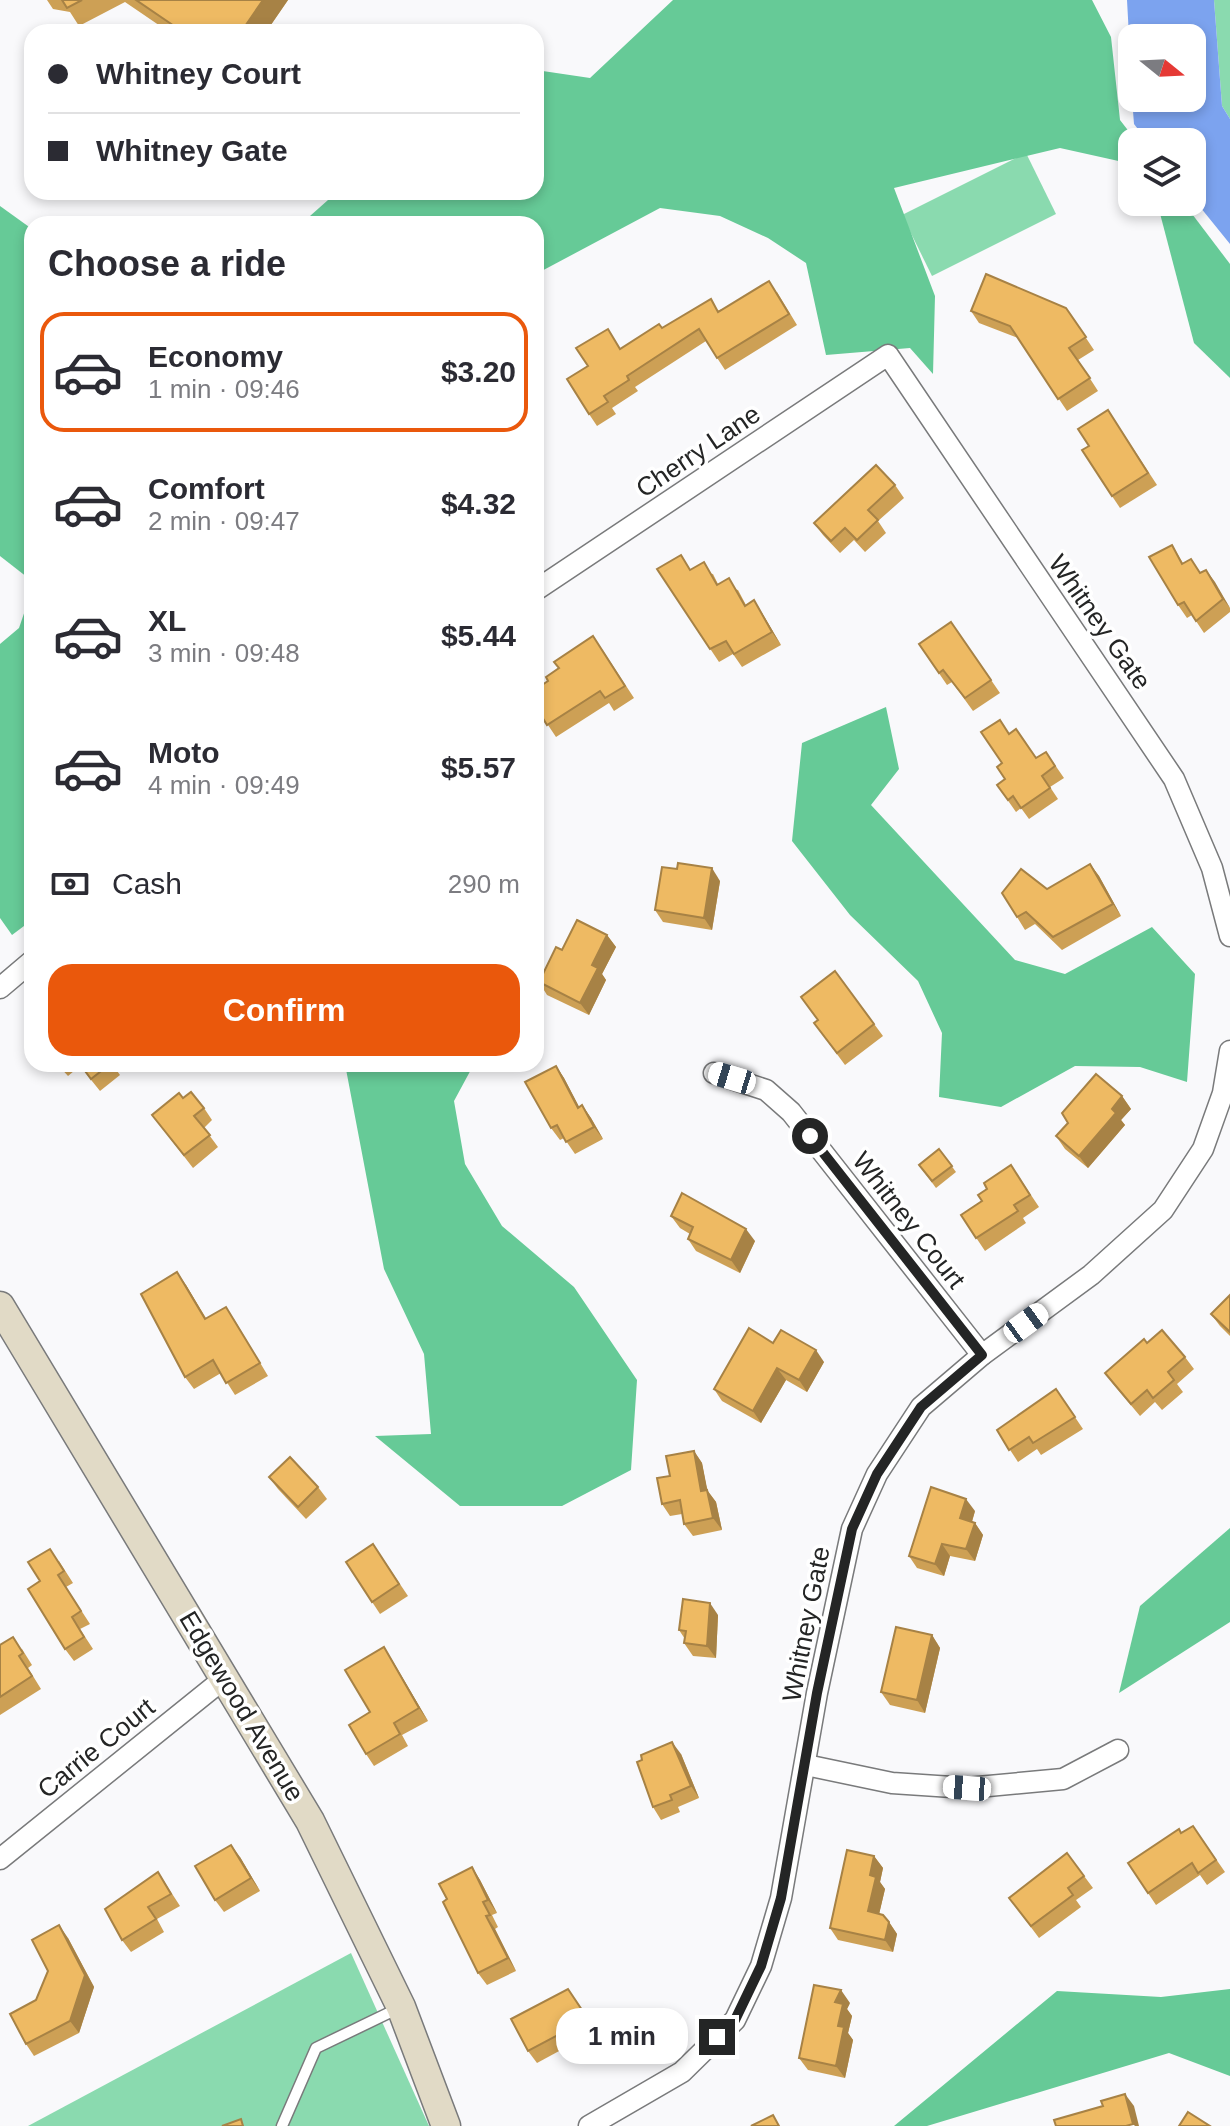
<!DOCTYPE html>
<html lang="en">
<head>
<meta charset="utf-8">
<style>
	:root { --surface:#fff; --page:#f7f7f7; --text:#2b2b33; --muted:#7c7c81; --line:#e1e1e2; --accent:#ea580c }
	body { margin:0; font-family:Arial,sans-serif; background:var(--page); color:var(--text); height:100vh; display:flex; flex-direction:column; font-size:30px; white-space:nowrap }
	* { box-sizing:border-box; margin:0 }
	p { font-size:26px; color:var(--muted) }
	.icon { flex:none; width:44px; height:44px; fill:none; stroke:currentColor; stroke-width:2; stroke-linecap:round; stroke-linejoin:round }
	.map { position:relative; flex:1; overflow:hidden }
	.drawer { position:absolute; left:24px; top:216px; width:520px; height:856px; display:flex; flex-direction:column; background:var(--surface); border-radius:24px; box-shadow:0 4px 12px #0003 }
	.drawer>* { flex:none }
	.hud { position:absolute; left:24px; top:24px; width:520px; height:176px; border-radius:24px; box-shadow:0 4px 12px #0003; display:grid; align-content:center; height:176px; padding:0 24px; background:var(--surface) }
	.needle { width:52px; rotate:108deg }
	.buttons { position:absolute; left:1118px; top:24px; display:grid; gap:16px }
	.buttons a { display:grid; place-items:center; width:88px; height:88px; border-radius:16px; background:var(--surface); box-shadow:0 4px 12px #0003; font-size:40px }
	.end { position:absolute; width:36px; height:36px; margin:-18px; border:10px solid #242525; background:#fff; box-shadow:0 0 0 4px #fff }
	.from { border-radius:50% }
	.bubble { position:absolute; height:56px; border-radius:24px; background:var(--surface); box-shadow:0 4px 12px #0003; font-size:26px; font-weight:600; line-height:56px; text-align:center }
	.car { position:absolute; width:24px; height:48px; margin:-24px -12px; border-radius:10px; box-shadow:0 0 6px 2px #0007; background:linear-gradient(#fff 24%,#345 0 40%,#fff 0 76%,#345 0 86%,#fff 0) }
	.hud b { display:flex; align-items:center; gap:28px; height:76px; font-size:30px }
	.hud b+b { border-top:2px solid var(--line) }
	.hud i { width:20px; height:20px; background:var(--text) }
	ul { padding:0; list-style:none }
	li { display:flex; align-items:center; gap:24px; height:120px; margin:0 16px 12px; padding:0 8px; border:4px solid transparent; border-radius:24px }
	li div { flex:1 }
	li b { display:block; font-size:30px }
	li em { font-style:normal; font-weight:600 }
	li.on { border-color:var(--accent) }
	li>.icon { width:72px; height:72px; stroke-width:1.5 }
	h2 { padding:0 24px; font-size:36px; line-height:96px }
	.pay { display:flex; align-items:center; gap:20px; height:88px; padding:0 24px; font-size:30px }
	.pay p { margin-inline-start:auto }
	.cta { display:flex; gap:16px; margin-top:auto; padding:16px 24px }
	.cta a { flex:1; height:92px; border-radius:24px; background:var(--accent); color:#fff; font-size:32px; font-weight:600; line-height:92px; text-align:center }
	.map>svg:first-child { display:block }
</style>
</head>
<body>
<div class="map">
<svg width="1230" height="2126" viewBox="0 0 1230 2126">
	<rect width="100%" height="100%" fill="#f9f9fb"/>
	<g fill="#8adaaf">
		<polygon points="1214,0 1230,0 1230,119 1222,106"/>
		<polygon points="1026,153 1056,214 932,276 902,215"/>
		<polygon points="351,1953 429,2126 28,2126"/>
	</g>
	<g fill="#66ca97">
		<polygon points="673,0 1092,0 1111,37 1120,120 1137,142 1132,142 1132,164 1060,148 894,188 935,296 933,374 910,348 826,355 806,263 768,238 720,216 660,208 536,274 536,224 301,224 337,192 536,192 536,70 590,78"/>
		<polygon points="1157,202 1183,202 1230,264 1230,378 1194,343"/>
		<polygon points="0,206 32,229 32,581 0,556"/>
		<polygon points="32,590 32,920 12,935 0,918 0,644 19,628"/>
		<polygon points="886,707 899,769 871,805 1015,960 1065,974 1152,927 1195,974 1187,1082 1140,1067 1075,1066 1001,1107 939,1097 942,1033 918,981 850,915 792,841 802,743"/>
		<polygon points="345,1064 474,1064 454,1101 465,1164 502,1226 574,1287 637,1380 631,1470 562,1506 460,1506 375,1436 431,1434 424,1354 384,1269"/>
		<polygon points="1230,1528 1230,1622 1119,1693 1140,1606"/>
		<polygon points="1230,1989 1230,2076 1169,2053 927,2126 894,2126 1057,1991 1161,1997"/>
	</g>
	<polygon fill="#7ca3ef" points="1127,0 1214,0 1222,106 1230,119 1230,244 1192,197 1192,142 1148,142 1134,124 1132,98 1192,98 1192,38 1132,38 1132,91"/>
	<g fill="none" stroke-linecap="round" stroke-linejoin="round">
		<g stroke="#797a7b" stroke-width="13">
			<polyline id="lane" points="282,2126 316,2048 399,2008"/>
		</g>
		<g stroke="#797a7b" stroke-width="23">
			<g id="street">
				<polyline points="536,590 888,355 1174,779 1212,868 1230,936"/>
				<polyline points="0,988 32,961"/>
				<polyline points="714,1073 766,1090 791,1112 982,1355"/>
				<polyline points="806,1765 892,1783 967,1788 1063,1779 1118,1750"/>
				<polyline points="0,1859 226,1677"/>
				<polyline points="589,2126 682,2072 735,2020 761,1966 781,1898 817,1693 852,1529 877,1474 921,1407 982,1355 1091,1275 1163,1210 1203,1149 1223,1093 1230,1051"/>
			</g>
		</g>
		<g stroke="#797a7b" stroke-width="31">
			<polyline id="secondary" points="0,1306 310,1821 401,2007 446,2126"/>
		</g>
		<use href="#lane" stroke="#fff" stroke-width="10"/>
		<use href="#street" stroke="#fff" stroke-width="20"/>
		<use href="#secondary" stroke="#e1dac6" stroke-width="28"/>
	</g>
	<g fill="#cda055">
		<polygon points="47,0 288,0 266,32 169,32 125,2 79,26 70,12 53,9"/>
		<polygon points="777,292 797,325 725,370 706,341 635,387 638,391 612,408 616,414 597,426 589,414 588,366 662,328"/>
		<polygon points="1066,308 1094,350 1078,360 1098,391 1067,411 1018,338 979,323 971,311"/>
		<polygon points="1108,410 1157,485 1120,508 1112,496 1089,446"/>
		<polygon points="895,485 904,498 878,521 886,533 865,552 854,540 840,553 823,535 814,523"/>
		<polygon points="1172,545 1183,563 1201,573 1206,570 1230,608 1230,612 1204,633 1192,615 1187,618 1178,605"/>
		<polygon points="657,569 691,570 713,574 718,584 738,590 746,605 754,600 781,645 742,667 733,654 719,662"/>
		<polygon points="951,622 1000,693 973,711 952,682 947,685 919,644"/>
		<polygon points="602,649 634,698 614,711 609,703 556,737 536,707"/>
		<polygon points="1010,734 1036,758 1046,752 1064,778 1050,787 1058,799 1029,819 1021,808 1016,812 997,785 1005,779 1002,763"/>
		<polygon points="1090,864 1099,876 1121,916 1062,950 1035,924 1025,930 1017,917 1047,889"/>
		<polygon points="720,881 712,930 663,922 655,910"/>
		<polygon points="607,935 616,947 602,974 606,980 589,1015 547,995 539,982 562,950"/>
		<polygon points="835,971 883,1036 845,1065 814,1023 818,1020 801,997"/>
		<polygon points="57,1064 112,1064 120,1075 100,1091 80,1066 68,1076"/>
		<polygon points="556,1066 564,1078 579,1107 582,1105 591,1118 603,1139 575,1154 564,1138 560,1140 551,1128"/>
		<polygon points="1122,1096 1131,1109 1121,1120 1125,1125 1088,1168 1065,1149 1056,1136"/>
		<polygon points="204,1108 212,1120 204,1128 218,1147 193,1168 152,1115"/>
		<polygon points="939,1149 956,1172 936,1188 919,1165"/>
		<polygon points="1011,1165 1039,1207 1023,1218 1026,1223 985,1251 961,1215 982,1201 987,1189"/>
		<polygon points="671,1216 755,1241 740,1273 696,1251 688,1239 690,1234 680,1228"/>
		<polygon points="186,1285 206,1318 234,1319 268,1376 235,1395 221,1373 194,1389 185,1377"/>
		<polygon points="1230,1295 1230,1336 1220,1326 1211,1314"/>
		<polygon points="773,1343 824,1362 807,1392 786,1380 761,1423 722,1401 714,1389"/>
		<polygon points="1147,1343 1185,1357 1194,1369 1177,1384 1183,1392 1162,1410 1155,1402 1140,1416 1114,1385 1105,1373"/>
		<polygon points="1056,1389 1083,1429 1041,1455 1037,1449 1018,1462 997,1430"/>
		<polygon points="694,1451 702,1463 707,1490 716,1502 722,1530 693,1536 684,1524 682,1514 670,1516 662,1504 670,1476"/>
		<polygon points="269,1477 318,1487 327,1499 306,1519 278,1489"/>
		<polygon points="975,1511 972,1522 975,1523 983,1535 975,1561 950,1556 944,1576 917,1568 909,1556"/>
		<polygon points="373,1544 408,1596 380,1614 346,1562"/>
		<polygon points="59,1561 73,1583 66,1587 90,1624 80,1629 93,1649 74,1661 65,1649 40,1581"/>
		<polygon points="718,1615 716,1658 693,1656 684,1643 685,1639 679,1630"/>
		<polygon points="932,1635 940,1648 925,1713 890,1705 881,1692"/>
		<polygon points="0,1645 22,1649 32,1665 28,1668 41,1689 0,1715"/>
		<polygon points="392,1660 428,1721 402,1735 408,1746 374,1766 366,1754 370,1712"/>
		<polygon points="681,1754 699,1798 678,1807 680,1812 661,1820 653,1807"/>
		<polygon points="1193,1826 1225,1872 1207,1885 1200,1875 1156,1905 1128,1863 1181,1833"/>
		<polygon points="1067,1853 1093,1888 1076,1900 1081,1907 1039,1938 1009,1898"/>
		<polygon points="874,1856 883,1868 880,1882 885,1889 879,1914 889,1922 897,1934 893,1952 838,1940 830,1928"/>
		<polygon points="240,1857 260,1891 224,1912 215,1900"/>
		<polygon points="472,1867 480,1880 497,1913 492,1915 498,1927 495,1929 516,1971 487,1985 478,1973 447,1899"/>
		<polygon points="158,1872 180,1906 157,1919 164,1932 131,1952 122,1940"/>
		<polygon points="68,1938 94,1987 79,2033 34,2056 26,2044 36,2000"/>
		<polygon points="568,1989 596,2031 537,2063 528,2051"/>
		<polygon points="850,2003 847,2009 852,2016 848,2033 853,2040 845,2078 808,2070 799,2058"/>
	</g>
	<g fill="#a78245">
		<polygon points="263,0 288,0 266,32 241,32"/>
		<polygon points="1206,570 1215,582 1230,608 1223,599"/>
		<polygon points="754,600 762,613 781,645 772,632"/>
		<polygon points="1090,864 1099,876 1121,916 1113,904"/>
		<polygon points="712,868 720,881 712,930 704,918"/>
		<polygon points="607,935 616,947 602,974 606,980 589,1015 580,1003 592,965"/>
		<polygon points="556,1066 564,1078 586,1120 578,1108"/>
		<polygon points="1122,1096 1131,1109 1121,1120 1125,1125 1088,1168 1079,1156 1112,1109"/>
		<polygon points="582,1105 591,1118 603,1139 594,1127"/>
		<polygon points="746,1229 755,1241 740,1273 731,1260"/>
		<polygon points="177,1272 186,1285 213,1331 205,1319"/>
		<polygon points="816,1350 824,1362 807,1392 799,1380"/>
		<polygon points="777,1368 786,1380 761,1423 753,1411"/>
		<polygon points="694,1451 702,1463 710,1503 701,1491"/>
		<polygon points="707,1490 716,1502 722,1530 713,1518"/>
		<polygon points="966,1499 975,1511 969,1531 960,1518"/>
		<polygon points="975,1523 983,1535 975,1561 966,1549"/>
		<polygon points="942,1544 950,1556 944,1576 935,1564"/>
		<polygon points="710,1603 718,1615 716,1658 707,1646"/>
		<polygon points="932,1635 940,1648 925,1713 917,1700"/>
		<polygon points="384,1647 392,1660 428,1721 419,1708"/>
		<polygon points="672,1742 681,1754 699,1798 691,1786"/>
		<polygon points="231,1845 240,1857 260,1891 251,1878"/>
		<polygon points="874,1856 883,1868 880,1882 885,1889 877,1923 868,1911 870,1875"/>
		<polygon points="472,1867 480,1880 497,1913 488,1900"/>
		<polygon points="486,1916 495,1929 516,1971 508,1958"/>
		<polygon points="889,1922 897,1934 893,1952 885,1940"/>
		<polygon points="59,1925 68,1938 94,1987 79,2033 70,2021"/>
		<polygon points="841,1990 850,2003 847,2009 852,2016 848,2033 853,2040 845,2078 836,2066 835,2002"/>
		<polygon points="1125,2094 1134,2106 1139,2126 1135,2126 1133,2124"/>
	</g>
	<g fill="#eeba63" stroke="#a78245" stroke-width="2">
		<polygon points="62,0 82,0 67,8"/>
		<polygon points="136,0 263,0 241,32 183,32"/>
		<polygon points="986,274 1066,308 1086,337 1069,348 1090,378 1058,399 1010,326 971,311"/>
		<polygon points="769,281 789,314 717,358 699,329 627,376 629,380 604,396 608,402 589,414 567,379 588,366 576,348 608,329 620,349 659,324 662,328 711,299 718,312"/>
		<polygon points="1108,410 1148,473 1112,496 1082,450 1089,446 1078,429"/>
		<polygon points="876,465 895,485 868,510 878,520 857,540 845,528 831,541 814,523"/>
		<polygon points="1172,545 1182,564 1191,559 1200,573 1206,570 1223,599 1196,621 1184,602 1178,605 1149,557"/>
		<polygon points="681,555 690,570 704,562 717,585 729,578 745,606 754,600 772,632 734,654 726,641 710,649 657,569"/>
		<polygon points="951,622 991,680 965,698 943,670 939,673 919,644"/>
		<polygon points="593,636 625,686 605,698 600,691 547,725 536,707 536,689 548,681 546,677 559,668 554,662"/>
		<polygon points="1000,720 1009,734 1016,729 1036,758 1046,752 1055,766 1042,776 1050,788 1021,808 1013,796 1008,800 997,785 1005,779 997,767 1002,763 981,732"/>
		<polygon points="678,863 712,868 704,918 655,910 662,867 677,869"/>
		<polygon points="1090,864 1113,904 1053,937 1026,912 1017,917 1002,893 1021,869 1047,889"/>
		<polygon points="577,920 607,935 592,965 598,968 580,1003 539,982 556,947 562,950"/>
		<polygon points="835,971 874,1024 837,1053 814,1023 818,1020 801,997"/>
		<polygon points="32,1025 32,1035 27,1030"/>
		<polygon points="80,1064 110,1064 91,1079"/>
		<polygon points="556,1066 578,1108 582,1105 594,1127 566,1142 557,1125 551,1128 525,1082"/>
		<polygon points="1096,1074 1122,1096 1112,1109 1116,1113 1079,1156 1056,1136 1068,1123 1062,1113"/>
		<polygon points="191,1092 204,1108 194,1116 210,1135 184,1155 152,1115 179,1093 183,1098"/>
		<polygon points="939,1149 952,1166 932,1181 919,1165"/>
		<polygon points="1011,1165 1030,1195 1014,1205 1018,1211 976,1238 961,1215 982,1201 978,1195 987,1189 984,1183"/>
		<polygon points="682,1193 746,1229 731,1260 688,1239 693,1227 671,1216"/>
		<polygon points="177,1272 205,1319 226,1307 260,1363 226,1383 213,1360 185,1377 141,1294"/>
		<polygon points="1230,1295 1230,1332 1211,1314"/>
		<polygon points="749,1328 773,1343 781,1330 816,1350 799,1380 777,1368 753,1411 714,1389"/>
		<polygon points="1162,1330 1185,1357 1168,1372 1174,1380 1153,1398 1147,1390 1131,1404 1105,1373 1144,1339 1147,1343"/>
		<polygon points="1056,1389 1075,1417 1033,1443 1029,1437 1009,1450 997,1430"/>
		<polygon points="694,1451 701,1491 707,1490 713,1518 684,1524 680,1500 662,1504 657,1478 670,1476 666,1456"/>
		<polygon points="290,1457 318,1487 298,1507 269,1477"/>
		<polygon points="931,1487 966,1499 960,1518 975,1523 966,1549 942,1544 935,1564 909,1556"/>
		<polygon points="373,1544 399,1584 372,1602 346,1562"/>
		<polygon points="50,1549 64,1571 58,1575 81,1611 72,1617 84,1637 65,1649 28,1589 40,1581 28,1562"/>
		<polygon points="683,1599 710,1603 707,1646 684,1643 686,1631 679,1630"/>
		<polygon points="896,1627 932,1635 917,1700 881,1692"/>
		<polygon points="13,1637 23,1653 19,1656 32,1676 0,1697 0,1645"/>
		<polygon points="384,1647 419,1708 394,1723 400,1734 366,1754 349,1725 370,1712 345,1670"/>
		<polygon points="672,1742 691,1786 670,1795 672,1800 653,1807 637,1762 642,1760 641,1755"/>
		<polygon points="1193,1826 1216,1860 1198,1873 1192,1863 1148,1893 1128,1863 1179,1829 1181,1833"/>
		<polygon points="231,1845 251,1878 215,1900 195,1866"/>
		<polygon points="847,1850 874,1856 870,1875 876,1877 868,1911 883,1915 889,1922 885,1940 830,1928"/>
		<polygon points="1067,1853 1084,1876 1068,1888 1073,1895 1031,1926 1009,1898"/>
		<polygon points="472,1867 488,1900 483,1902 490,1915 486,1916 508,1958 478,1973 443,1902 447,1899 439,1884"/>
		<polygon points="158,1872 171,1894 148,1907 156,1919 122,1940 105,1909"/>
		<polygon points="59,1925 85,1975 70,2021 26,2044 10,2014 36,2000 48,1971 32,1940"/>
		<polygon points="814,1985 841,1990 835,2002 843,2004 838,2026 844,2027 836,2066 799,2058"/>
		<polygon points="568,1989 588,2019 528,2051 511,2019"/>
		<polygon points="1125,2094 1133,2124 1126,2126 1056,2126 1054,2120 1103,2106 1101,2101"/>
		<polygon points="1188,2112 1210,2126 1179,2126"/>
		<polygon points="773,2115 779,2126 751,2126"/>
		<polygon points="241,2119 243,2126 222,2126"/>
	</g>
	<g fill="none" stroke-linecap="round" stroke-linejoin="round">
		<polyline stroke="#242525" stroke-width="10" points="717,2037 735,2020 761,1966 781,1898 817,1693 852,1529 877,1474 921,1407 982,1355 810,1136"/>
	</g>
	<g text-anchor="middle" stroke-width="7" stroke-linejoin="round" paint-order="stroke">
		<g font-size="26" fill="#242525" stroke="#fff">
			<text transform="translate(698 451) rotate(-34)" y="9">Cherry Lane</text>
			<text transform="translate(1100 622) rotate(55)" y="9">Whitney Gate</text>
			<text transform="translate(909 1220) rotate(52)" y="9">Whitney Court</text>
			<text transform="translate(806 1624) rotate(-79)" y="9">Whitney Gate</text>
			<text transform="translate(242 1706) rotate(59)" y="9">Edgewood Avenue</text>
			<text transform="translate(96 1748) rotate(-39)" y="9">Carrie Court</text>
		</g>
	</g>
</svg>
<div class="buttons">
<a><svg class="needle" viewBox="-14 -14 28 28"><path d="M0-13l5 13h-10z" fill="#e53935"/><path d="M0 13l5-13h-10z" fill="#7c7c81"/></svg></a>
<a><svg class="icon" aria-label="layers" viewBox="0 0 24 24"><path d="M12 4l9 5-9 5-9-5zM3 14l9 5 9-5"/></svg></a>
</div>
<i class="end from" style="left:810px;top:1136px"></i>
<i class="end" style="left:717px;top:2037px"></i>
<div class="bubble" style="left:556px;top:2008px;width:132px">1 min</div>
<i class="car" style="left:732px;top:1078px;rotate:287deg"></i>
<i class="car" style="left:1026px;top:1323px;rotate:54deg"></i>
<i class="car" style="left:967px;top:1788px;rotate:274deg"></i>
<div class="hud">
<b><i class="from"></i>Whitney Court</b>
<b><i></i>Whitney Gate</b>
</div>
<section class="drawer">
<h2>Choose a ride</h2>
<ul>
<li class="on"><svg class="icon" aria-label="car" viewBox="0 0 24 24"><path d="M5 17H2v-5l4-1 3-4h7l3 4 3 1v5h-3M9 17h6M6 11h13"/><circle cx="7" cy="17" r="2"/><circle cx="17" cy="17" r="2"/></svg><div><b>Economy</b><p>1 min · 09:46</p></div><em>$3.20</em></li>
<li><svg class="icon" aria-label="car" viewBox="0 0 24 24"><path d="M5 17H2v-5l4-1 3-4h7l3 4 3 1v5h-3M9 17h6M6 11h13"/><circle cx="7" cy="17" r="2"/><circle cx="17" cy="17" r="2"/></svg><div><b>Comfort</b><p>2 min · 09:47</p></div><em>$4.32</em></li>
<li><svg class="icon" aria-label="car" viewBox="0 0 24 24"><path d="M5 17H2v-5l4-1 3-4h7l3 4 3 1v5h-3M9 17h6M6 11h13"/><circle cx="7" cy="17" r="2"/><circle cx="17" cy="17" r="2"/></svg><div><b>XL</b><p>3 min · 09:48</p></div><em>$5.44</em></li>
<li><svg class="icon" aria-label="car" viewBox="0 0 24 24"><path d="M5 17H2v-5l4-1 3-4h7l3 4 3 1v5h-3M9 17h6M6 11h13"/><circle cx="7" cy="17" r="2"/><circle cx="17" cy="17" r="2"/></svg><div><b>Moto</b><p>4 min · 09:49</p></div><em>$5.57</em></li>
</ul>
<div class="pay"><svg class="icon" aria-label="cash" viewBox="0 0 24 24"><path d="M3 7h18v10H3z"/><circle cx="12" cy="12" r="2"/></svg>Cash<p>290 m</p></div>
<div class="cta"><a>Confirm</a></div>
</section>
</div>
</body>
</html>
